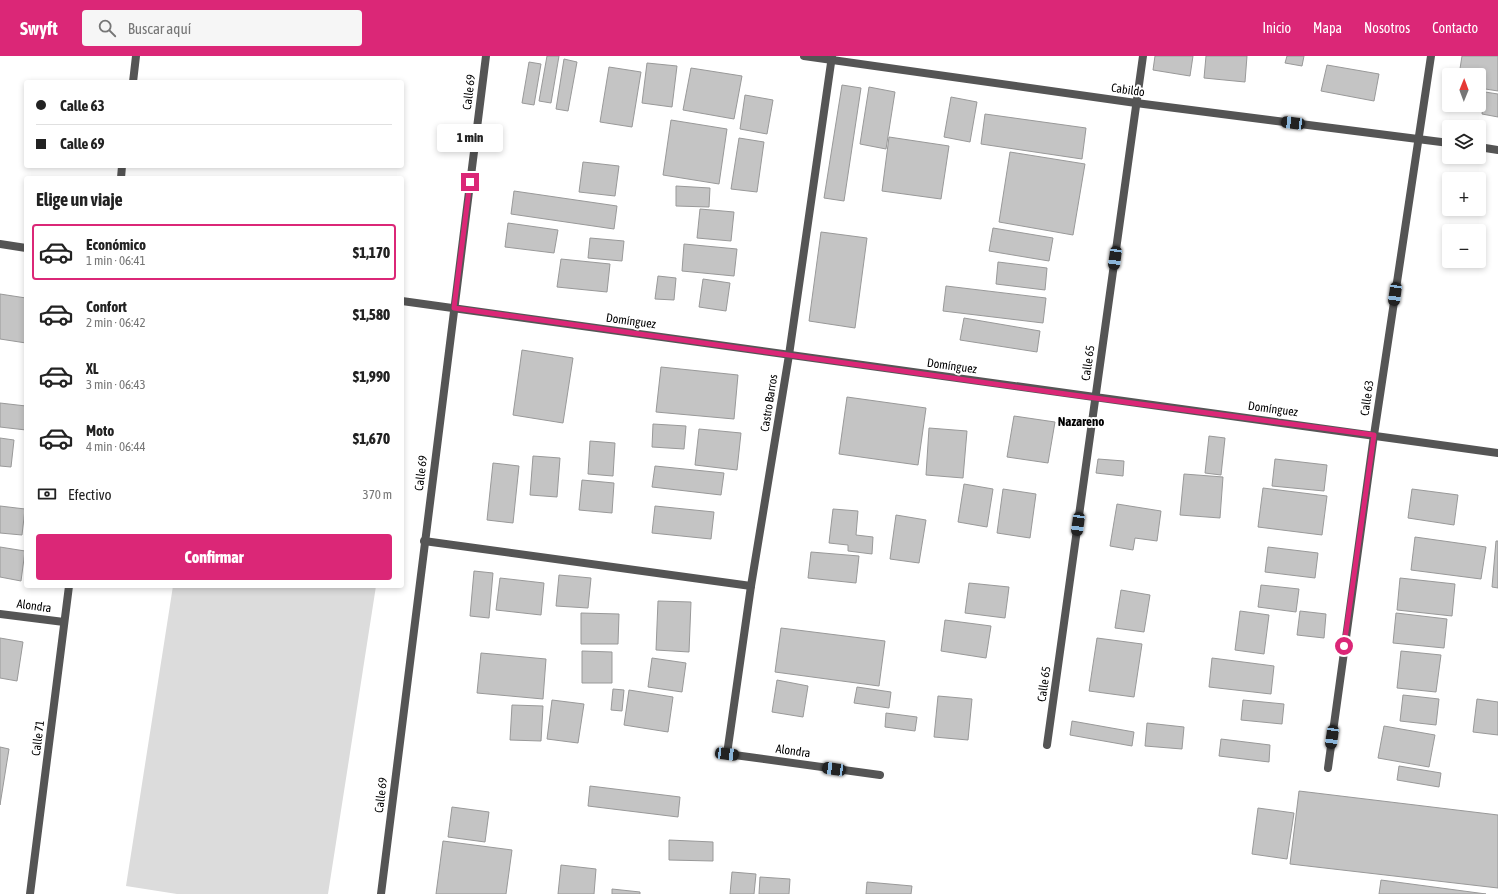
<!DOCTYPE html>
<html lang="es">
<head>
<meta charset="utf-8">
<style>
	:root { --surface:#fff; --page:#f6f6f6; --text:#222; --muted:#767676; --line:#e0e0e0; --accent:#db2777 }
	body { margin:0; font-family:"Asap Condensed",sans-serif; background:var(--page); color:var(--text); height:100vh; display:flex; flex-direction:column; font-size:15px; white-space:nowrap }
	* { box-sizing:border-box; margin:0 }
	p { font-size:13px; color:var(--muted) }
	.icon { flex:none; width:22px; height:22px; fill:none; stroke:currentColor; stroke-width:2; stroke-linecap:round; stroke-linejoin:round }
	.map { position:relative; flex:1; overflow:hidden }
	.side { position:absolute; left:24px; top:120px; width:380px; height:412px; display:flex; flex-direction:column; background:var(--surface); border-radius:4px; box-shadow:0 2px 6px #0003 }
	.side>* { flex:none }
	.hud { position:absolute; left:24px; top:24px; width:380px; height:88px; border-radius:4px; box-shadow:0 2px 6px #0003; display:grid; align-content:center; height:88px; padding:0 12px; background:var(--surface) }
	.needle { width:26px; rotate:1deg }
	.buttons { position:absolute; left:1442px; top:12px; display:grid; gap:8px }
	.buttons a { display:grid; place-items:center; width:44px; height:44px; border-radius:4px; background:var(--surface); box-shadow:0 2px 6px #0003; font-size:20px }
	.end { position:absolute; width:18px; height:18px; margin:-9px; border:5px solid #db2777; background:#fff; box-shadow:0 0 0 2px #fff }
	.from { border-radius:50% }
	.bubble { position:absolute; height:28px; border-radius:4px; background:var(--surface); box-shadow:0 2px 6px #0003; font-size:13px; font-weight:800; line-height:28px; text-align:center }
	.car { position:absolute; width:12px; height:24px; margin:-12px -6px; border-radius:5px; box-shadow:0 0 3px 1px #0007; background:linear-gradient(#222 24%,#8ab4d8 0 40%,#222 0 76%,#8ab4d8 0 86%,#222 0) }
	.hud b { display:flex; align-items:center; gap:14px; height:38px; font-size:15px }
	.hud b+b { border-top:1px solid var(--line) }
	.hud i { width:10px; height:10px; background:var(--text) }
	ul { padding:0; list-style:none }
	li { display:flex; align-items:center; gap:12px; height:56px; margin:0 8px 6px; padding:0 4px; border:2px solid transparent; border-radius:4px }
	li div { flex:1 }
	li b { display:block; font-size:15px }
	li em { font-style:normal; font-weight:800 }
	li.current { border-color:var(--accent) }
	li>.icon { width:36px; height:36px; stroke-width:1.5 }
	h2 { padding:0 12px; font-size:18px; line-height:48px }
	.pay { display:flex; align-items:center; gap:10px; height:44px; padding:0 12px; font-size:15px }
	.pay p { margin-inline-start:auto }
	.primary-button { display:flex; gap:8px; margin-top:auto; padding:8px 12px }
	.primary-button a { flex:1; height:46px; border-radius:4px; background:var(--accent); color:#fff; font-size:16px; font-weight:800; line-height:46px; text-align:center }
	header { display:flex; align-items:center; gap:24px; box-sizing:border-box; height:56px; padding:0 20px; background:var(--accent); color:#fff }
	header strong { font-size:19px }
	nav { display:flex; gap:22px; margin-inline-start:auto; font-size:14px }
	.search { width:280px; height:36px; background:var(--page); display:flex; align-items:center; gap:10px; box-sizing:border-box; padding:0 14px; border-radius:4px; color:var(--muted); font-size:15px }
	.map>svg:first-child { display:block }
</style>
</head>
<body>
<header>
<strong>Swyft</strong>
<div class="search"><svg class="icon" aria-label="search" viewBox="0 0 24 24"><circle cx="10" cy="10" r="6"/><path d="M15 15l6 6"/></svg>Buscar aquí</div>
<nav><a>Inicio</a><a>Mapa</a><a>Nosotros</a><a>Contacto</a></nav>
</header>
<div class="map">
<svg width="1498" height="838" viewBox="0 0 1498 838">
	<rect width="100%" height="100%" fill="#fff"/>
	<polygon fill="#dcdcdc" points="173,530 376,530 328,838 177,838 126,830"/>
	<g fill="#c4c4c4" stroke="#999">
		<polygon points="547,0 559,0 551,47 539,45"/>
		<polygon points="1155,0 1193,0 1190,20 1153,14"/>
		<polygon points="1206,0 1247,0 1245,26 1204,22"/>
		<polygon points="1287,0 1304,0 1302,10 1285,7"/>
		<polygon points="1462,0 1498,0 1498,35 1479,32 1479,19 1459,19"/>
		<polygon points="564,3 577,6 568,55 556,53"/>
		<polygon points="529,6 541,8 534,49 522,47"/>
		<polygon points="647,7 677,10 672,51 642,47"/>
		<polygon points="1327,9 1379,18 1374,45 1321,35"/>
		<polygon points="609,11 641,16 632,71 600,66"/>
		<polygon points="691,12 742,20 734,63 683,54"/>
		<polygon points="842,29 861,32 844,145 824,142"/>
		<polygon points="869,31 895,36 886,93 860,88"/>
		<polygon points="1485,36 1498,38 1498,61 1482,58"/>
		<polygon points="745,39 773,44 767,78 740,73"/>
		<polygon points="951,41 977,46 970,86 944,81"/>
		<polygon points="985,58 1086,72 1082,103 981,88"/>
		<polygon points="671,64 727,73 719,128 663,119"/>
		<polygon points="889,81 949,90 941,143 882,135"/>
		<polygon points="739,82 764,86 757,136 731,133"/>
		<polygon points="1010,96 1085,108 1073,179 999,166"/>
		<polygon points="583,106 619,110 615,140 579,136"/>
		<polygon points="676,130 710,132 709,151 676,150"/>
		<polygon points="514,135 617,150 614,173 511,158"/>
		<polygon points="700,153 734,156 731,185 697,182"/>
		<polygon points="508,167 558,174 554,197 505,191"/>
		<polygon points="993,172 1053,182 1049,205 989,195"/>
		<polygon points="821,176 867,182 855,272 809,265"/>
		<polygon points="590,182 624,185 622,205 588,202"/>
		<polygon points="684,188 737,193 734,220 682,215"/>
		<polygon points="561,203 610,208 607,236 557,231"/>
		<polygon points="998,206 1047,212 1045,234 996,228"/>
		<polygon points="658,220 676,222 674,244 655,243"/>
		<polygon points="703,223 730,227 726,255 699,251"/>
		<polygon points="946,230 1046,242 1043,267 943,255"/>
		<polygon points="0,238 26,242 26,287 0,283"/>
		<polygon points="964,262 1040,275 1037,296 960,284"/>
		<polygon points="522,294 573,302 563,367 513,359"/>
		<polygon points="661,311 738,319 734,363 656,356"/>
		<polygon points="847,341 926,352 918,409 839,398"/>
		<polygon points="0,347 26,350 26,374 0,371"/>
		<polygon points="1014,360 1055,366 1048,407 1007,401"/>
		<polygon points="653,368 686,370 684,393 652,391"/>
		<polygon points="929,372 967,375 963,422 926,419"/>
		<polygon points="699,373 741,377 737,414 695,409"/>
		<polygon points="1209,380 1225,382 1221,419 1205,417"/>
		<polygon points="0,382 14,384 11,411 0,410"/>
		<polygon points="590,385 615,387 613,420 588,418"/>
		<polygon points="533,400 560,402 557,441 530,439"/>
		<polygon points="1098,403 1124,405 1123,420 1096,417"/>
		<polygon points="1275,403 1327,409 1324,435 1272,430"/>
		<polygon points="493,407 519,410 513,467 487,464"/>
		<polygon points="655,410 724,417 721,439 652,431"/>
		<polygon points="1184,418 1223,421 1220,462 1180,459"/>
		<polygon points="582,424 614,427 612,457 579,454"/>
		<polygon points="964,428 993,433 987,471 958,466"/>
		<polygon points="1263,432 1327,440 1322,479 1258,471"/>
		<polygon points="1003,433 1036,438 1030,482 997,477"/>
		<polygon points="1412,433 1458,439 1454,469 1408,462"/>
		<polygon points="1117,448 1161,455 1157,485 1135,482 1133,494 1110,490"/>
		<polygon points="0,450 25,453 22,479 0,477"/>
		<polygon points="655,450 714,456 711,483 652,477"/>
		<polygon points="833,453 858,455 856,479 873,481 872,498 848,495 848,489 829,487"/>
		<polygon points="896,459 926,464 919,507 890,503"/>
		<polygon points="1415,481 1486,491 1481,523 1411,514"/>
		<polygon points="1496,485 1498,485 1498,532 1492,531"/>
		<polygon points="0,491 25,495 21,525 0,521"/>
		<polygon points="1268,491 1318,497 1315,522 1265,516"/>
		<polygon points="811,496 859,500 856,527 808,522"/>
		<polygon points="474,515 493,517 489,562 470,560"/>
		<polygon points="559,519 591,522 588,552 556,550"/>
		<polygon points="500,522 544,527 541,559 496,554"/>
		<polygon points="1400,522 1455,528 1452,560 1397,554"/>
		<polygon points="969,527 1009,531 1005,562 965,557"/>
		<polygon points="1261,529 1299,533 1296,556 1258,551"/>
		<polygon points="1121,534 1150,539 1144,576 1115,572"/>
		<polygon points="658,545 691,546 689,596 656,594"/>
		<polygon points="1240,555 1269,559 1264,598 1235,594"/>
		<polygon points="1300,555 1326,558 1324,582 1297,579"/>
		<polygon points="581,557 619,558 618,588 581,588"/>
		<polygon points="1396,557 1447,563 1444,592 1393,587"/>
		<polygon points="945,564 991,570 986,602 941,595"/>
		<polygon points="781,572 885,585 879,630 775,616"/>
		<polygon points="0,582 23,586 17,625 0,622"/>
		<polygon points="1097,582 1142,588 1134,641 1089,635"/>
		<polygon points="582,595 612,596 612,627 582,627"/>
		<polygon points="1401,595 1441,599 1436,636 1397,632"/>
		<polygon points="481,597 546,603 543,643 477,637"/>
		<polygon points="652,602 686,607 682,636 648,631"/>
		<polygon points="1212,602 1274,610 1271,638 1209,631"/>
		<polygon points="777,624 808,630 803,661 772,656"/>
		<polygon points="857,631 891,636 889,652 854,647"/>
		<polygon points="613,633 624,634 622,655 611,654"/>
		<polygon points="629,634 673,641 668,676 624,669"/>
		<polygon points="1403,639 1439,643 1436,669 1400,665"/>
		<polygon points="938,640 972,643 968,684 934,681"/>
		<polygon points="1477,643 1498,646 1498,679 1473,676"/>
		<polygon points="552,644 584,648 578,687 547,683"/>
		<polygon points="1243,644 1284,648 1282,668 1241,664"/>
		<polygon points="512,649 543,650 541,685 510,684"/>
		<polygon points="886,657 917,661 915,675 885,671"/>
		<polygon points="1072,665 1134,676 1132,690 1070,679"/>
		<polygon points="1147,667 1184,671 1182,693 1145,690"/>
		<polygon points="1384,670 1435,679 1429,711 1378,702"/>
		<polygon points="1221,683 1270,689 1269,706 1219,700"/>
		<polygon points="0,691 9,693 0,749"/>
		<polygon points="1399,710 1441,717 1439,731 1397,724"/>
		<polygon points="590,730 680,741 678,761 588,750"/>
		<polygon points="1299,735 1498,759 1498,832 1290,808"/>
		<polygon points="452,751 489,756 485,786 448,781"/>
		<polygon points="1258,752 1294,757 1287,803 1252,798"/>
		<polygon points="669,784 713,786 713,805 669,804"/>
		<polygon points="443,785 512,794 506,838 436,838"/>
		<polygon points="561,809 596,813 594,838 558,838"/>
		<polygon points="732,816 756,818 754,838 730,838"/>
		<polygon points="760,821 790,823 789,838 759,838"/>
		<polygon points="1381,824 1486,838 1379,838"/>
		<polygon points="867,826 912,830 911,838 866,838"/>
		<polygon points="612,833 640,836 640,838 612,838"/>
	</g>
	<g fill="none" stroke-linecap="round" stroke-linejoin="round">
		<g stroke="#555" stroke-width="8">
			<polyline points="804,0 1136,47 1449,87"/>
			<polyline points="832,0 789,299 751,530 727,698 880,719"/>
			<polyline points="133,26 136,0"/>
			<polyline points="1479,91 1498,94"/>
			<polyline points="121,122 122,110"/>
			<polyline points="0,188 26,192"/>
			<polyline points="402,245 1498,397"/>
			<polyline points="424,485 751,530"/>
			<polyline points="0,558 64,566"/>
			<polyline points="1047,689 1143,0"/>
			<polyline points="1328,712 1374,379 1431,0"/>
			<polyline points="30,838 69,530"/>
			<polyline points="381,838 486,0"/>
		</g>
	</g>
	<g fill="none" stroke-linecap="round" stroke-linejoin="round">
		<polyline stroke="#db2777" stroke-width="5" points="470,126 454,252 1095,342 1374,379 1344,590"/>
	</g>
	<g text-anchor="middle" stroke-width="4" stroke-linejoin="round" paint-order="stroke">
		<g font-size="12" fill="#000" stroke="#fff">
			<text transform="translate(1128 34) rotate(8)" y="4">Cabildo</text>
			<text transform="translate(469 36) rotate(-83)" y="4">Calle 69</text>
			<text transform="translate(631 265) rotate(8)" y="4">Domínguez</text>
			<text transform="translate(1088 307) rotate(-82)" y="4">Calle 65</text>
			<text transform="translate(952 310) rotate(8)" y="4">Domínguez</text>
			<text transform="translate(1367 342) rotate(-82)" y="4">Calle 63</text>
			<text transform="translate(769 347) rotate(-81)" y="4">Castro Barros</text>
			<text transform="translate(1273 353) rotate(8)" y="4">Domínguez</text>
			<text transform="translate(421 417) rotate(-83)" y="4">Calle 69</text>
			<text transform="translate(34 550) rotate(8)" y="4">Alondra</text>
			<text transform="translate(1044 628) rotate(-82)" y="4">Calle 65</text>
			<text transform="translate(38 682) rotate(-83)" y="4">Calle 71</text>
			<text transform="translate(793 695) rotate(8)" y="4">Alondra</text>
			<text transform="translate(381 739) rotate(-83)" y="4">Calle 69</text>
		</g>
		<g font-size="13" font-weight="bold" fill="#000" stroke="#fff">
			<text x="1081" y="370">Nazareno</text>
		</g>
	</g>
</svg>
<div class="buttons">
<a><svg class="needle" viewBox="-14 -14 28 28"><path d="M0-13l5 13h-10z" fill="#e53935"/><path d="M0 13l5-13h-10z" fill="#767676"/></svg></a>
<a><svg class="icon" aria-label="layers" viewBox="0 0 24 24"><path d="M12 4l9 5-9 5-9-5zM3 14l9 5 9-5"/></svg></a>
<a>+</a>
<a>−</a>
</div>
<i class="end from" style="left:1344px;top:590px"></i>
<i class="end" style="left:470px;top:126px"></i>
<div class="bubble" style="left:437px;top:68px;width:66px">1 min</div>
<i class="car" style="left:1293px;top:67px;rotate:277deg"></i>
<i class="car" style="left:1115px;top:202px;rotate:188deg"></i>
<i class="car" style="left:1395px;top:238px;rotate:188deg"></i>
<i class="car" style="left:1078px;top:468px;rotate:188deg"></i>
<i class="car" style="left:1332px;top:681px;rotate:188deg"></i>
<i class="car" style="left:727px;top:698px;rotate:97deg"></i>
<i class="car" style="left:834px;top:713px;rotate:278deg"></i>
<div class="hud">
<b><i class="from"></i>Calle 63</b>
<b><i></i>Calle 69</b>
</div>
<section class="side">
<h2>Elige un viaje</h2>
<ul>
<li class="current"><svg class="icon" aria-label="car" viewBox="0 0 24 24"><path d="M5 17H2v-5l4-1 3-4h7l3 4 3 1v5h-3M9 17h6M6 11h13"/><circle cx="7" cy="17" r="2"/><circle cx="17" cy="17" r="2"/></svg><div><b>Económico</b><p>1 min · 06:41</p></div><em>$1,170</em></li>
<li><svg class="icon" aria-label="car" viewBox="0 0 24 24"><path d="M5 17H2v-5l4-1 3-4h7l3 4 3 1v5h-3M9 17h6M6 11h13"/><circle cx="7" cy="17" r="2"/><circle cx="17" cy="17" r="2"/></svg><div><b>Confort</b><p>2 min · 06:42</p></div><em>$1,580</em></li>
<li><svg class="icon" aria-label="car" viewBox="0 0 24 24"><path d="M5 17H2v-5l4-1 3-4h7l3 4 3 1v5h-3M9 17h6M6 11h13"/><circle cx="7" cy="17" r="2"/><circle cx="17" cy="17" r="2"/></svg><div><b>XL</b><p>3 min · 06:43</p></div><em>$1,990</em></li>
<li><svg class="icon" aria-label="car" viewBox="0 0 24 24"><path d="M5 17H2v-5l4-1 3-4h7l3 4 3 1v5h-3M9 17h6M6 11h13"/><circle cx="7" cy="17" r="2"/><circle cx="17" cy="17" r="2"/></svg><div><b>Moto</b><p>4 min · 06:44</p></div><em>$1,670</em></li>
</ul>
<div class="pay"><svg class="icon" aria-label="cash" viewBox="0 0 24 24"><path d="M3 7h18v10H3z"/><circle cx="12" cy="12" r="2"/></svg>Efectivo<p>370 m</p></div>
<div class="primary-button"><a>Confirmar</a></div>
</section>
</div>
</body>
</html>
